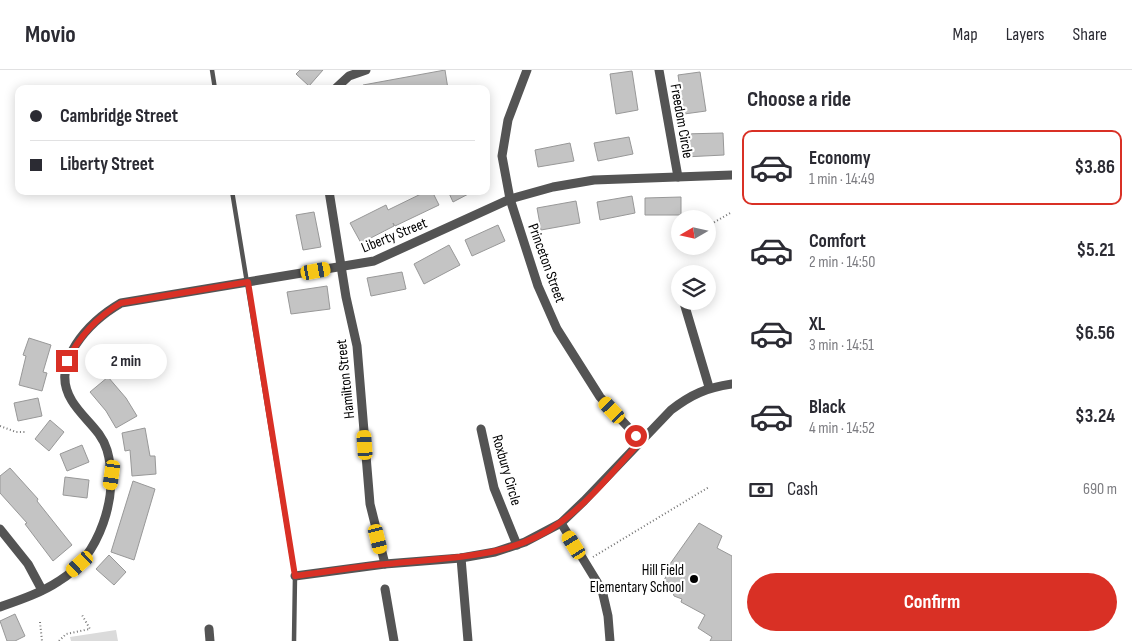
<!DOCTYPE html>
<html lang="en">
<head>
<meta charset="utf-8">
<style>
	:root { --surface:#fff; --page:#f2f2f3; --text:#2b2b33; --muted:#7c7c81; --line:#e1e1e2; --accent:#d93025 }
	body { margin:0; font-family:"Sofia Sans Condensed",sans-serif; background:var(--page); color:var(--text); height:100vh; display:flex; flex-direction:column; font-size:19px; white-space:nowrap }
	* { box-sizing:border-box; margin:0 }
	p { font-size:16px; color:var(--muted) }
	.icon { flex:none; width:28px; height:28px; fill:none; stroke:currentColor; stroke-width:2; stroke-linecap:round; stroke-linejoin:round }
	.map { position:relative; flex:1; overflow:hidden }
	.sheet { display:flex; flex-direction:column; background:var(--surface); width:400px }
	.sheet>* { flex:none }
	.top-card { position:absolute; left:15px; top:15px; width:475px; height:110px; border-radius:10px; box-shadow:0 2px 12px #0003; display:grid; align-content:center; height:110px; padding:0 15px; background:var(--surface) }
	.needle { width:32px; rotate:261deg }
	.fabs { position:absolute; left:671px; top:140px; display:grid; gap:10px }
	.fabs a { display:grid; place-items:center; width:45px; height:45px; border-radius:50%; background:var(--surface); box-shadow:0 2px 12px #0003; font-size:25px }
	.end { position:absolute; width:22px; height:22px; margin:-11px; border:6px solid #d93025; background:#fff; box-shadow:0 0 0 2px #fff }
	.from { border-radius:50% }
	.bubble { position:absolute; height:35px; border-radius:18px; background:var(--surface); box-shadow:0 2px 12px #0003; font-size:16px; font-weight:700; line-height:35px; text-align:center }
	.car { position:absolute; width:15px; height:30px; margin:-15px -8px; border-radius:6px; box-shadow:0 0 4px 1px #0007; background:linear-gradient(#f5c518 24%,#345 0 40%,#f5c518 0 76%,#345 0 86%,#f5c518 0) }
	.top-card b { display:flex; align-items:center; gap:18px; height:48px; font-size:19px }
	.top-card b+b { border-top:1px solid var(--line) }
	.top-card i { width:12px; height:12px; background:var(--text) }
	ul { padding:0; list-style:none }
	li { display:flex; align-items:center; gap:15px; height:75px; margin:0 10px 8px; padding:0 5px; border:2px solid transparent; border-radius:10px }
	li div { flex:1 }
	li b { display:block; font-size:19px }
	li em { font-style:normal; font-weight:700 }
	li.active { border-color:var(--accent) }
	li>.icon { width:45px; height:45px; stroke-width:1.5 }
	h2 { padding:0 15px; font-size:22px; line-height:60px }
	.pay { display:flex; align-items:center; gap:12px; height:55px; padding:0 15px; font-size:19px }
	.pay p { margin-inline-start:auto }
	.button { display:flex; gap:10px; margin-top:auto; padding:10px 15px }
	.button a { flex:1; height:58px; border-radius:30px; background:var(--accent); color:#fff; font-size:20px; font-weight:700; line-height:58px; text-align:center }
	header { display:flex; align-items:center; gap:30px; box-sizing:border-box; height:70px; padding:0 25px; background:var(--surface); border-bottom:1px solid var(--line) }
	header strong { font-size:24px }
	nav { display:flex; gap:28px; margin-inline-start:auto; font-size:18px }
	main { display:flex; flex:1; min-height:0 }
	.map>svg:first-child { display:block }
</style>
</head>
<body>
<header>
<strong>Movio</strong>
<nav><a>Map</a><a>Layers</a><a>Share</a></nav>
</header>
<main>
<div class="map">
<svg width="732" height="571" viewBox="0 0 732 571">
	<rect width="100%" height="100%" fill="#fff"/>
	<polygon fill="#dbdbdb" points="116,560 118,571 71,571 70,567"/>
	<g fill="#c4c4c4" stroke="#989898">
		<polygon points="300,0 323,0 309,16 296,4"/>
		<polygon points="445,0 448,19 363,19 363,15"/>
		<polygon points="632,1 638,40 616,44 610,4"/>
		<polygon points="700,2 706,41 684,44 678,5"/>
		<polygon points="723,63 724,85 684,87 683,64"/>
		<polygon points="629,67 633,84 598,91 594,73"/>
		<polygon points="570,73 574,91 538,97 535,80"/>
		<polygon points="427,121 432,121 439,135 395,156 393,153 394,156 361,173 350,153 386,135 388,140"/>
		<polygon points="448,121 474,121 453,132"/>
		<polygon points="632,126 635,143 600,150 597,132"/>
		<polygon points="681,127 681,145 645,145 645,128"/>
		<polygon points="576,131 580,153 541,160 537,138"/>
		<polygon points="314,142 321,177 303,180 296,145"/>
		<polygon points="498,155 505,171 472,186 465,170"/>
		<polygon points="449,175 460,195 424,214 414,194"/>
		<polygon points="402,202 406,219 371,226 367,208"/>
		<polygon points="327,216 330,239 291,244 287,222"/>
		<polygon points="29,268 51,275 43,302 47,303 42,321 19,315 26,286 23,285"/>
		<polygon points="108,307 126,328 137,346 116,358 106,341 90,322"/>
		<polygon points="38,328 42,346 18,351 14,333"/>
		<polygon points="50,350 64,362 49,381 35,369"/>
		<polygon points="145,358 150,386 155,386 156,404 132,406 130,380 125,381 122,363"/>
		<polygon points="82,375 89,392 67,401 60,384"/>
		<polygon points="10,398 38,429 37,431 72,475 53,491 25,454 27,453 0,423 0,406"/>
		<polygon points="65,407 89,410 87,428 63,425"/>
		<polygon points="133,411 155,419 134,490 111,482"/>
		<polygon points="699,453 722,466 717,478 732,486 732,571 710,571 712,567 698,558 705,545 681,532 682,529 674,526 672,519 674,516 664,510 672,496 670,494"/>
		<polygon points="109,485 126,502 114,515 96,499"/>
		<polygon points="15,544 25,566 15,571 7,571 0,551"/>
	</g>
	<g fill="none" stroke-linecap="round" stroke-linejoin="round">
		<g stroke="#767676" stroke-width="2" stroke-dasharray="1 2.5" stroke-linecap="butt">
			<polyline points="708,156 732,142"/>
			<polyline points="0,356 16,362 25,362"/>
			<polyline points="593,487 709,417"/>
			<polyline points="40,552 42,571"/>
			<polyline points="59,571 66,564 90,559 82,545"/>
		</g>
		<g stroke="#545454" stroke-width="4.5">
			<polyline points="212,0 215,19"/>
			<polyline points="232,121 295,506 294,571"/>
		</g>
		<g stroke="#545454" stroke-width="9">
			<polyline points="527,0 508,50 502,86 510,129 538,216 557,259 600,327 641,371"/>
			<polyline points="659,0 678,107"/>
			<polyline points="335,19 349,6 366,0"/>
			<polyline points="329,121 346,227 357,276 370,434 385,494"/>
			<polyline points="684,233 709,317"/>
			<polyline points="481,359 494,418 517,475"/>
			<polyline points="561,453 602,520 608,546 610,571"/>
			<polyline points="0,459 28,494 42,520"/>
			<polyline points="461,488 468,571"/>
			<path d="M295,506L385,494L461,488L495,482L525,472L561,453L584,431L671,340C692,324 706,318 732,314"/>
			<polyline points="385,519 394,571"/>
			<path d="M0,537C20,530 41,523 59,511C100,486 120,425 107,380C101,360 83,349 72,331C48,293 90,251 121,233L374,191L510,129L553,117L594,110L732,105"/>
			<polyline points="209,559 210,571"/>
		</g>
	</g>
	<g fill="none" stroke-linecap="round" stroke-linejoin="round">
		<path stroke="#d93025" stroke-width="6" d="M67,291C79,267 97,247 121,233L248,212L295,506C325,502 356,497 386,494C446,487 510,490 561,452C591,430 616,398 641,371L636,366"/>
	</g>
	<circle fill="#000" stroke="#fff" stroke-width="2" cx="694" cy="509" r="5"/>
	<g text-anchor="middle" stroke-width="4.5" stroke-linejoin="round" paint-order="stroke">
		<g font-size="15" fill="#000" stroke="#fff">
			<text transform="translate(682 51) rotate(80)" y="5">Freedom Circle</text>
			<text transform="translate(394 165) rotate(-22)" y="5">Liberty Street</text>
			<text transform="translate(547 193) rotate(70)" y="5">Princeton Street</text>
			<text transform="translate(345 309) rotate(-96)" y="5">Hamilton Street</text>
			<text transform="translate(507 400) rotate(74)" y="5">Roxbury Circle</text>
		</g>
		<g font-size="15" fill="#000" stroke="#fff" text-anchor="end">
			<text x="684" y="505">Hill Field<tspan x="684" dy="17">Elementary School</tspan></text>
		</g>
	</g>
</svg>
<div class="fabs">
<a><svg class="needle" viewBox="-14 -14 28 28"><path d="M0-13l5 13h-10z" fill="#e53935"/><path d="M0 13l5-13h-10z" fill="#7c7c81"/></svg></a>
<a><svg class="icon" aria-label="layers" viewBox="0 0 24 24"><path d="M12 4l9 5-9 5-9-5zM3 14l9 5 9-5"/></svg></a>
</div>
<i class="end from" style="left:636px;top:366px"></i>
<i class="end" style="left:67px;top:291px"></i>
<div class="bubble" style="left:85px;top:274px;width:82px">2 min</div>
<i class="car" style="left:316px;top:201px;rotate:80deg"></i>
<i class="car" style="left:612px;top:340px;rotate:317deg"></i>
<i class="car" style="left:365px;top:375px;rotate:356deg"></i>
<i class="car" style="left:112px;top:405px;rotate:188deg"></i>
<i class="car" style="left:378px;top:469px;rotate:166deg"></i>
<i class="car" style="left:574px;top:475px;rotate:328deg"></i>
<i class="car" style="left:80px;top:494px;rotate:228deg"></i>
<div class="top-card">
<b><i class="from"></i>Cambridge Street</b>
<b><i></i>Liberty Street</b>
</div>
</div>
<section class="sheet">
<h2>Choose a ride</h2>
<ul>
<li class="active"><svg class="icon" aria-label="car" viewBox="0 0 24 24"><path d="M5 17H2v-5l4-1 3-4h7l3 4 3 1v5h-3M9 17h6M6 11h13"/><circle cx="7" cy="17" r="2"/><circle cx="17" cy="17" r="2"/></svg><div><b>Economy</b><p>1 min · 14:49</p></div><em>$3.86</em></li>
<li><svg class="icon" aria-label="car" viewBox="0 0 24 24"><path d="M5 17H2v-5l4-1 3-4h7l3 4 3 1v5h-3M9 17h6M6 11h13"/><circle cx="7" cy="17" r="2"/><circle cx="17" cy="17" r="2"/></svg><div><b>Comfort</b><p>2 min · 14:50</p></div><em>$5.21</em></li>
<li><svg class="icon" aria-label="car" viewBox="0 0 24 24"><path d="M5 17H2v-5l4-1 3-4h7l3 4 3 1v5h-3M9 17h6M6 11h13"/><circle cx="7" cy="17" r="2"/><circle cx="17" cy="17" r="2"/></svg><div><b>XL</b><p>3 min · 14:51</p></div><em>$6.56</em></li>
<li><svg class="icon" aria-label="car" viewBox="0 0 24 24"><path d="M5 17H2v-5l4-1 3-4h7l3 4 3 1v5h-3M9 17h6M6 11h13"/><circle cx="7" cy="17" r="2"/><circle cx="17" cy="17" r="2"/></svg><div><b>Black</b><p>4 min · 14:52</p></div><em>$3.24</em></li>
</ul>
<div class="pay"><svg class="icon" aria-label="cash" viewBox="0 0 24 24"><path d="M3 7h18v10H3z"/><circle cx="12" cy="12" r="2"/></svg>Cash<p>690 m</p></div>
<div class="button"><a>Confirm</a></div>
</section>
</main>
</body>
</html>
